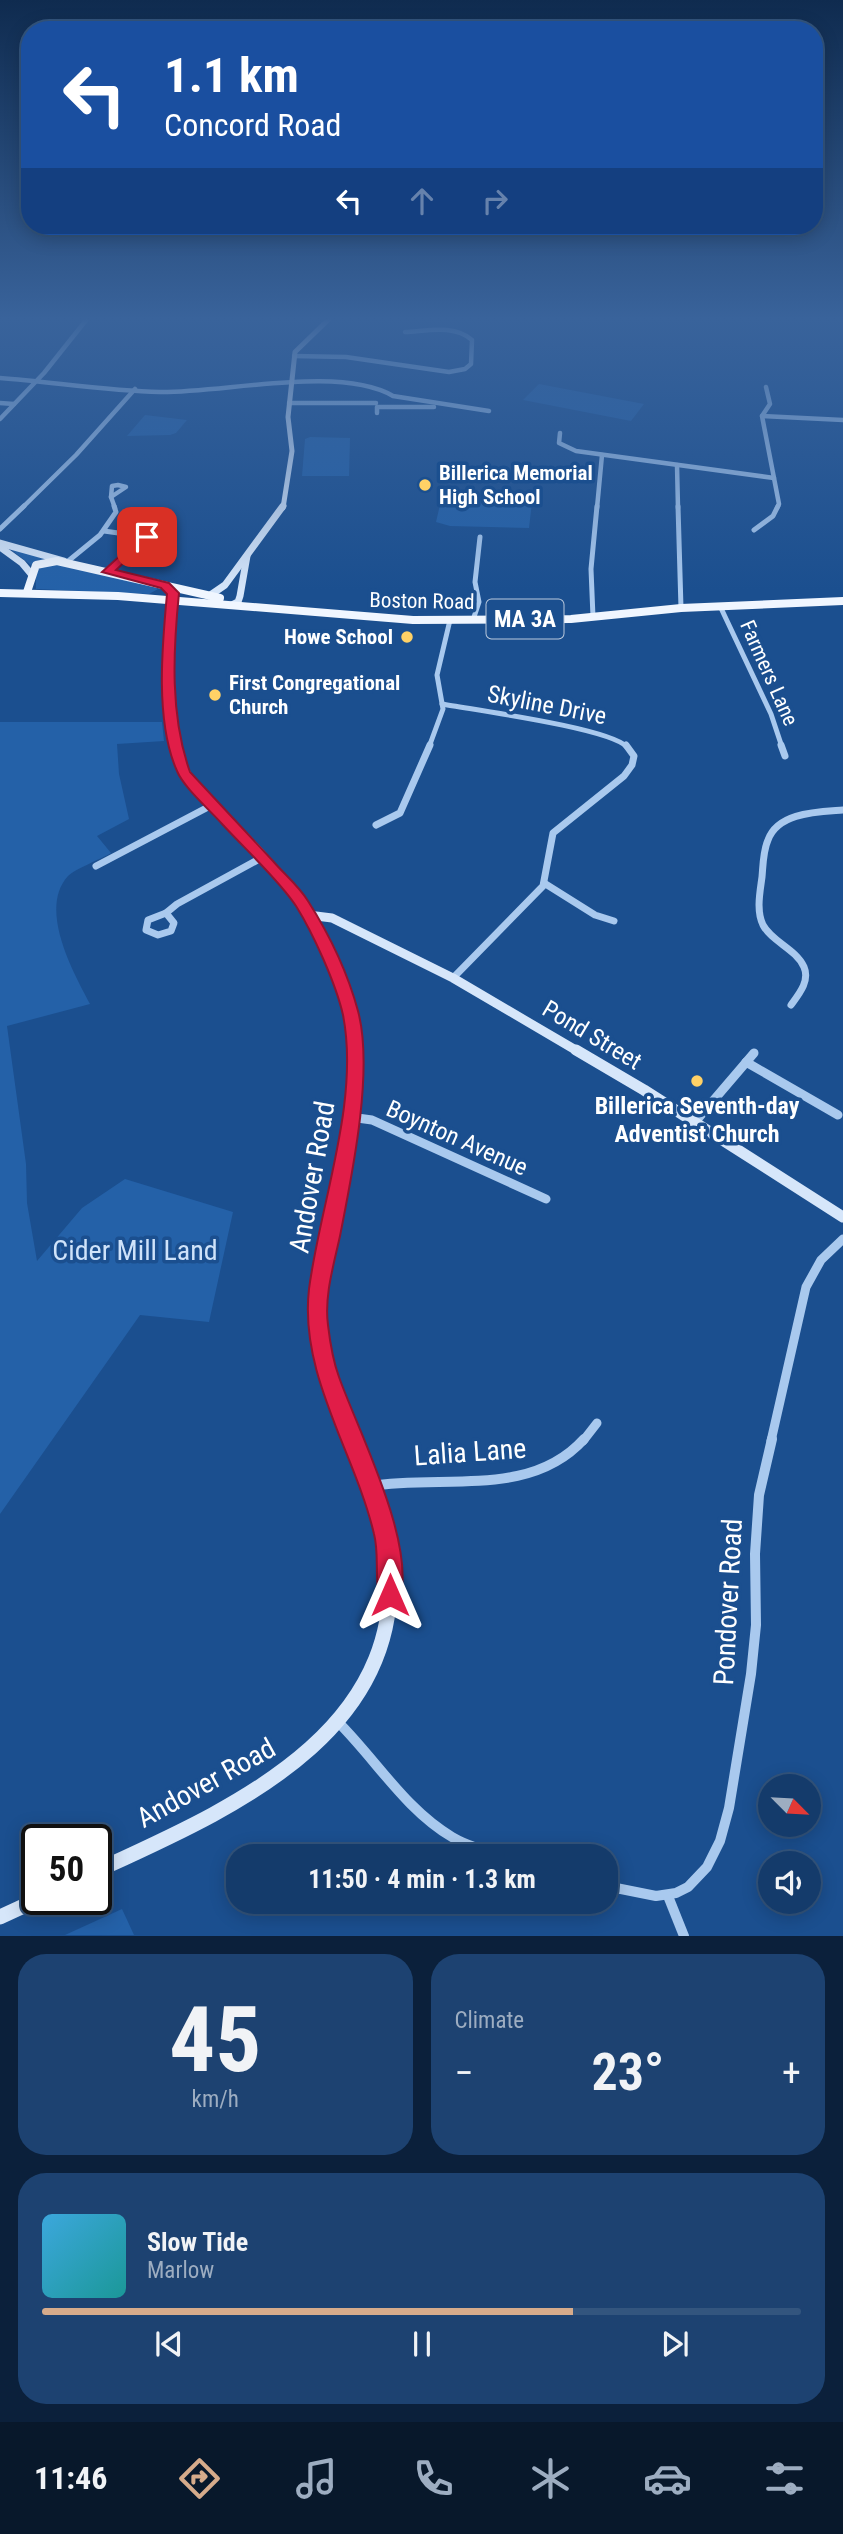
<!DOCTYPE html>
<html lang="en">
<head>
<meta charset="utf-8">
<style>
	body { margin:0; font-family:"Roboto Condensed",sans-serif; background:#1d4271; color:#f1f3f6; height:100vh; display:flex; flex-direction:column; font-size:26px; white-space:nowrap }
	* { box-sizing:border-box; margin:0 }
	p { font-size:23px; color:#9dadc1 }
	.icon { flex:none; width:38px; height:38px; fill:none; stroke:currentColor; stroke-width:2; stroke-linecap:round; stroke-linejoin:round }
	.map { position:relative; height:1936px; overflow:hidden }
	.panel { display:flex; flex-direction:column; gap:18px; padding:18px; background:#0b203b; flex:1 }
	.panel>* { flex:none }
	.hud { position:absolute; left:21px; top:21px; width:802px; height:214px; border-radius:28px; box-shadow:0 4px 18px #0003,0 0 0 2px #33557e; background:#1a4fa0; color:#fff; overflow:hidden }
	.needle { width:46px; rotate:114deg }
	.controls { position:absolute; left:758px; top:1774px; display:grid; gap:14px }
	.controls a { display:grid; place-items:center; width:63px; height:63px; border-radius:50%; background:#143b6b; box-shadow:0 4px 18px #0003,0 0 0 2px #33557e; font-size:35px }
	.speed { position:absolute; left:21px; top:1824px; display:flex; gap:14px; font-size:35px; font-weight:700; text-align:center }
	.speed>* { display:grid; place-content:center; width:91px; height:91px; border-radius:50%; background:#143b6b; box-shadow:0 4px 18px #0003,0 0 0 2px #33557e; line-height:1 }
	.speed .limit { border:4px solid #111; border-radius:10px; background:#fff; color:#111 }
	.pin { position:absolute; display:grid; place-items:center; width:60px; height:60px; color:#fff; margin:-30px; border-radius:14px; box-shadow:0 4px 10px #0006 }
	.me { position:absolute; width:77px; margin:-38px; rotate:0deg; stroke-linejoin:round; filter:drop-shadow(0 0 5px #0008) }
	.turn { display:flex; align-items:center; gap:24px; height:147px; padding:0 28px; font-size:32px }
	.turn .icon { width:91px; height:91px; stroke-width:2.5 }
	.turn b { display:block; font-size:49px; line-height:60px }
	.lanes { display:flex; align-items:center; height:66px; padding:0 28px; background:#0003; justify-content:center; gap:35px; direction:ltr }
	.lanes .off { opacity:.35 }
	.big { font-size:52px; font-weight:700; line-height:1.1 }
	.panel .card { flex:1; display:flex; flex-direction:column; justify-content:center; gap:10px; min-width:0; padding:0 24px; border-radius:28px; background:#1d4271 }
	.panel .dial { align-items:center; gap:0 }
	.dial b { font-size:91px; line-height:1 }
	.song { display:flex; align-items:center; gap:21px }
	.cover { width:84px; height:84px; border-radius:10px; background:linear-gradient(135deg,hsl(200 70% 55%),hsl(180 70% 35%)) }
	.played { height:7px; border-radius:4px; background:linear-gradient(90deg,#d6ab8b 70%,#33557e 70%) }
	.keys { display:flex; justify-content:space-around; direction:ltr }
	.heat { display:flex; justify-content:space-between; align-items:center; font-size:38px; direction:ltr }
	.panel .tiles { flex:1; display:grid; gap:18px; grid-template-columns:1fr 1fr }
	.card:last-child { grid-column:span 2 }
	.trip { position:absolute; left:226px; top:1844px; width:392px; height:70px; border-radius:28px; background:#143b6b; box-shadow:0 4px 18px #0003,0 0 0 2px #33557e; font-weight:700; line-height:70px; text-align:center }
	.menu { display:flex; height:112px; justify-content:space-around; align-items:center; background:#08182b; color:#9dadc1 }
	.menu .icon { width:49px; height:49px }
	.menu .selected { color:#d6ab8b }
	.menu b { font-size:32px; color:#f1f3f6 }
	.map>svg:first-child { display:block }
</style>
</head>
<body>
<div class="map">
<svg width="843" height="1936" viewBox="0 0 843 1936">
	<rect width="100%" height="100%" fill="#1b4f8f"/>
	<!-- green -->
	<g fill="#2461a8">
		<polygon points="539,384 644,404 631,421 523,400"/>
		<polygon points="145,415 187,420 176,433 170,435 127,436"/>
		<polygon points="310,437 350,438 349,476 302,476 305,439"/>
		<polygon points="458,495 532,502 529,528 450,526 436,522 442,496"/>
		<polygon points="9,548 154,586 158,589 149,594 36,589 36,569"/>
		<path d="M0,722H162L164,741L117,744L119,774L129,819L97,836L111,853C101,859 75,869 68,876C38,909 73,972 90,1004L7,1026L26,1164L27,1203L37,1261L82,1208L125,1179L233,1212L209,1322L140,1315L0,1514Z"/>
		<polygon points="122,1909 134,1935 65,1935"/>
	</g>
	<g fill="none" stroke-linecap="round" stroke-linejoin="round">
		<!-- street-far4 -->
		<g stroke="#a9c9ee" stroke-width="4.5">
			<path d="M294,356L346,357L449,372L465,369L471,364L472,340C454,324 427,331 405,332"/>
			<path d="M0,378C53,382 107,391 160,392C223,393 339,365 393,396L489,411"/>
			<polyline points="766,387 770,404 762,416 779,504 777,508"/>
			<polyline points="0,403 14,404"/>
			<polyline points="289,403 376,403"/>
			<polyline points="377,413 377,407 434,407"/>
			<polyline points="762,416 843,420"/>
			<polyline points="0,419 44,373 87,319"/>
			<polyline points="560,433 559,443 576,451 774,478"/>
			<polyline points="677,465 678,508"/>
			<polygon points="118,485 126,487 111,497 112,486"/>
			<polyline points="111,497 115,508"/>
			<polyline points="22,508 76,455 135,389"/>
			<polyline points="597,508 602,455"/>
		</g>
		<!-- street-far3 -->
		<g stroke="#a9c9ee" stroke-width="5">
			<polyline points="678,506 681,608"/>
			<polyline points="0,529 24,506"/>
			<polyline points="754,530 773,516 778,506"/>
			<polyline points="104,531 147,537"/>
			<polyline points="67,562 100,535 116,512 114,506"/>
			<polyline points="108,572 147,537"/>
			<polyline points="720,606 771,714 782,747"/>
			<polyline points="593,617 591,569 597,506"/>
			<polyline points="473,620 479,602 475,582 480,537"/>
			<path d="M442,704C474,710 610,728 627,747"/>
			<polyline points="429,747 443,709 437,675 450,620"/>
		</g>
		<!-- street-far2 -->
		<g stroke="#a9c9ee" stroke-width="7">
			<polyline points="781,745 785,756"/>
			<polyline points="376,825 400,813 430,745"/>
			<polyline points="96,866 212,805"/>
			<polyline points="544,883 595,915 614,921"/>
			<polygon points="166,913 174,923 171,931 158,935 146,930 148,920"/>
			<polyline points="166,913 177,904 263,857"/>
			<polyline points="453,978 543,886 553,833 624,776 632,765 634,756 626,745"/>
			<path d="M791,1005C799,994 810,981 804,967C796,949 772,942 763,925C756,911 760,892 762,877C763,866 763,851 768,840C778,812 818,812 843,810"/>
		</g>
		<!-- street-far1 -->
		<g stroke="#a9c9ee" stroke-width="9">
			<polyline points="746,1062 838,1115"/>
			<polyline points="350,1117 372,1120 546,1199"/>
			<polyline points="695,1122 754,1053"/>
			<polyline points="583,1441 597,1423"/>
			<polyline points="771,1441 806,1287 821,1260 843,1239"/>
		</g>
		<!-- street -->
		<g stroke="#a9c9ee" stroke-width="10">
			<path d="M371,1486C442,1474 530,1499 584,1439"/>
			<path d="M338,1722C377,1761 405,1809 452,1837C467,1846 487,1851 503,1857"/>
			<polyline points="606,1886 656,1896 676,1893 688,1887 707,1867 720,1841 729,1808 751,1674 756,1625 755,1554 759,1495 772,1439"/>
			<polyline points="668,1896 684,1936"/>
		</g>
		<!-- secondary-far4 -->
		<polyline stroke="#d6e6fa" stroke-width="5" points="283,508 292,451 288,417 295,352 329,319"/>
		<!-- secondary-far3 -->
		<g stroke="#d6e6fa" stroke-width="7">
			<polyline points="0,543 64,561"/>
			<polyline points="0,547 22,563 32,575"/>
			<polyline points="165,586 173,593 174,599 168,686 175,747"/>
			<polyline points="209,596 225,585 283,506"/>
			<polyline points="232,605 238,602 240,596 247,556"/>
		</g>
		<!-- secondary-far2 -->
		<g stroke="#d6e6fa" stroke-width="9">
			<path d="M175,745C184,786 217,809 245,837C302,895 351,968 354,1052"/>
			<polyline points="308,915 332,918 453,978 579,1052"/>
		</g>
		<!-- secondary-far1 -->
		<g stroke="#d6e6fa" stroke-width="11">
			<polyline points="576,1050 644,1090 843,1217"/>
			<path d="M352,1441C337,1407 322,1371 319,1334C316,1295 325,1257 333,1218C345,1163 357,1107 354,1050"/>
		</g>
		<!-- secondary -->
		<g stroke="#d6e6fa" stroke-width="15">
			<path d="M96,1871C236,1807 420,1728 386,1539C379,1504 365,1471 351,1439"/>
			<polyline points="0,1917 39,1899"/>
		</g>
		<!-- primary -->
		<g stroke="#f0f6ff" stroke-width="8">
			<polyline points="27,592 36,565 57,561 220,598"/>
			<polyline points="0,593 118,596 413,620 571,619 681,608 843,601"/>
		</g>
	</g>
	<!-- sky -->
	<linearGradient id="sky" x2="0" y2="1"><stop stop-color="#0f2b4f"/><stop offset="0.54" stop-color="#39639b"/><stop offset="1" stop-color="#39639b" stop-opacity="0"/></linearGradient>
	<rect width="843" height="590" fill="url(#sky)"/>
	<!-- route -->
	<path fill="#e11d48" stroke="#92132f" stroke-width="2" d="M143,535L152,537L116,570L169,583L179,593C173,652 170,716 190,772C218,802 245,831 273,861C284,874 299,886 308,901C329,934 348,974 358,1011C374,1070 352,1175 340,1236C334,1264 324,1296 328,1325C330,1342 333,1361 339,1377C358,1431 420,1550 398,1604L390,1607L382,1604C373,1583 380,1556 374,1534C355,1453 299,1375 309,1289C320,1204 360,1101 343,1015C336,984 313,933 296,906C279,880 244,848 223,825C210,810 184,788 177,771C155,722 162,647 167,594L161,588L102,572Z"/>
	<!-- markers -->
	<g fill="#ffd166" stroke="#1b4f8f" stroke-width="2.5">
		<circle cx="425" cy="485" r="7"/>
		<circle cx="407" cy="637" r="7"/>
		<circle cx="215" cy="695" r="7"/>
		<circle cx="697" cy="1081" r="7"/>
	</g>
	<g text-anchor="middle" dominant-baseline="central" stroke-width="7" stroke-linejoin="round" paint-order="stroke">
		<!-- far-poi labels -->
		<g font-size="21" font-weight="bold" fill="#fff" stroke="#1b4f8f" text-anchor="start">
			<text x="439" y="473">Billerica Memorial<tspan x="439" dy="24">High School</tspan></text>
			<text x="393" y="637" text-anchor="end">Howe School</text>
			<text x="229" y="683">First Congregational<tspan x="229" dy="24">Church</tspan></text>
		</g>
		<!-- far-street labels -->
		<g font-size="21" fill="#fff" stroke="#1b4f8f">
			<text transform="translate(422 601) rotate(1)">Boston Road</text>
			<text transform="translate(769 673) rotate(66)">Farmers Lane</text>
		</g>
		<!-- shield labels -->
		<rect fill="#1b4f8f" stroke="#bbcadd" stroke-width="2" x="486.5" y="599.5" width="77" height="39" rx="5"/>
		<g font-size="23" font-weight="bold" fill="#fff">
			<text x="525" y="619">MA 3A</text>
		</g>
		<!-- street labels -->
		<g font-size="24" fill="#fff" stroke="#1b4f8f">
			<text transform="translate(547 705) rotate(11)">Skyline Drive</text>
			<text transform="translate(592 1035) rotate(31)">Pond Street</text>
			<text transform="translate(457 1138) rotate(24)">Boynton Avenue</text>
		</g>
		<!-- poi labels -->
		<g font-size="24" font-weight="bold" fill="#fff" stroke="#1b4f8f">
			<text x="697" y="1106">Billerica Seventh-day<tspan x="697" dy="28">Adventist Church</tspan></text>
		</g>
		<!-- near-street labels -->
		<g font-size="28" fill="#fff" stroke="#1b4f8f">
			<text transform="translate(312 1177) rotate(-80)">Andover Road</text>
			<text transform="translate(470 1452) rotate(-4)">Lalia Lane</text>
			<text transform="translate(728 1602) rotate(-87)">Pondover Road</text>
			<text transform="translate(206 1783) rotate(-29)">Andover Road</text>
		</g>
		<!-- near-park labels -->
		<g font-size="28" fill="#cfe3fa" stroke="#1b4f8f">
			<text x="135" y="1250">Cider Mill Land</text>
		</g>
	</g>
</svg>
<div class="controls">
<a><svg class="needle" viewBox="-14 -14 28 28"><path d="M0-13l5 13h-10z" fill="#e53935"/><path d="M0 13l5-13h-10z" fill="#9dadc1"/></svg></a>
<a><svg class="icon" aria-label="sound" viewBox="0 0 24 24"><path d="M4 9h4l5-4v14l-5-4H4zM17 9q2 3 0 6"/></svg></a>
</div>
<div class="speed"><div class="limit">50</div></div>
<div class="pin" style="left:147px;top:537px;background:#d93025"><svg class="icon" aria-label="arrive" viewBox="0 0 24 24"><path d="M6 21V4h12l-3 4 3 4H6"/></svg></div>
<svg class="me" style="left:390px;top:1595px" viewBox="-20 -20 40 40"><path d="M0-17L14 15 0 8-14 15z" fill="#e11d48" stroke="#fff" stroke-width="4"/></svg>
<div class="trip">11:50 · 4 min · 1.3 km</div>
<div class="hud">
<div class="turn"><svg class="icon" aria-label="left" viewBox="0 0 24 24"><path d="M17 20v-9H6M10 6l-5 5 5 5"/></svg><div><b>1.1 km</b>Concord Road</div></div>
<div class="lanes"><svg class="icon" aria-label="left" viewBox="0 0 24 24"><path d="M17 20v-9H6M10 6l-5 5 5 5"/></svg><svg class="icon off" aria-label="ahead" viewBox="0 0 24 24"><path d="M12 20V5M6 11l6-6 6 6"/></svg><svg class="icon off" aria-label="right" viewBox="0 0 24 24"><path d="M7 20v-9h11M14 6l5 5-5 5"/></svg></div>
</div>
</div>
<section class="panel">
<div class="tiles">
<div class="card dial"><b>45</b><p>km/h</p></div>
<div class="card"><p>Climate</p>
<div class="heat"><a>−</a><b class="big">23°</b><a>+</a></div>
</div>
<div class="card">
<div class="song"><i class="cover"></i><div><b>Slow Tide</b><p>Marlow</p></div></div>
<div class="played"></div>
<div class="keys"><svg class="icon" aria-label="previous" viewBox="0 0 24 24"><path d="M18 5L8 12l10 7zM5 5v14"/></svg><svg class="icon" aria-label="pause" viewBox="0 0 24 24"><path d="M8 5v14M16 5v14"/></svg><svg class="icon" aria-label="next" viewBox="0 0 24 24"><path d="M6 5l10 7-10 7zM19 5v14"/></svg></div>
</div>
</div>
</section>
<nav class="menu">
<b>11:46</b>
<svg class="icon selected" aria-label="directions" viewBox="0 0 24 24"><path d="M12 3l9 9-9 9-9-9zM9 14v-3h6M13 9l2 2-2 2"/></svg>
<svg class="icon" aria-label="music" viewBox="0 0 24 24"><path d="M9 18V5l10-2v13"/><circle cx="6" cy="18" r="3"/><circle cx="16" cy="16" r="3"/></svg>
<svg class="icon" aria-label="phone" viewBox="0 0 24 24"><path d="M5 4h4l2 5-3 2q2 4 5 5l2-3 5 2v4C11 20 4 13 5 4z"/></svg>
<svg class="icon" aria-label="climate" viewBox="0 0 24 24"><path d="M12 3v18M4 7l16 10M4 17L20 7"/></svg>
<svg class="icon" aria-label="car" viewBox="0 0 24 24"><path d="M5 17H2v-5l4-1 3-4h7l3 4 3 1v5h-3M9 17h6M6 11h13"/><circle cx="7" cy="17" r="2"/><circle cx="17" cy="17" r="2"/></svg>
<svg class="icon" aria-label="filters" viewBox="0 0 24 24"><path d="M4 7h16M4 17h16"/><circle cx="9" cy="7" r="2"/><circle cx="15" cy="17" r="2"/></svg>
</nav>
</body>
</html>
